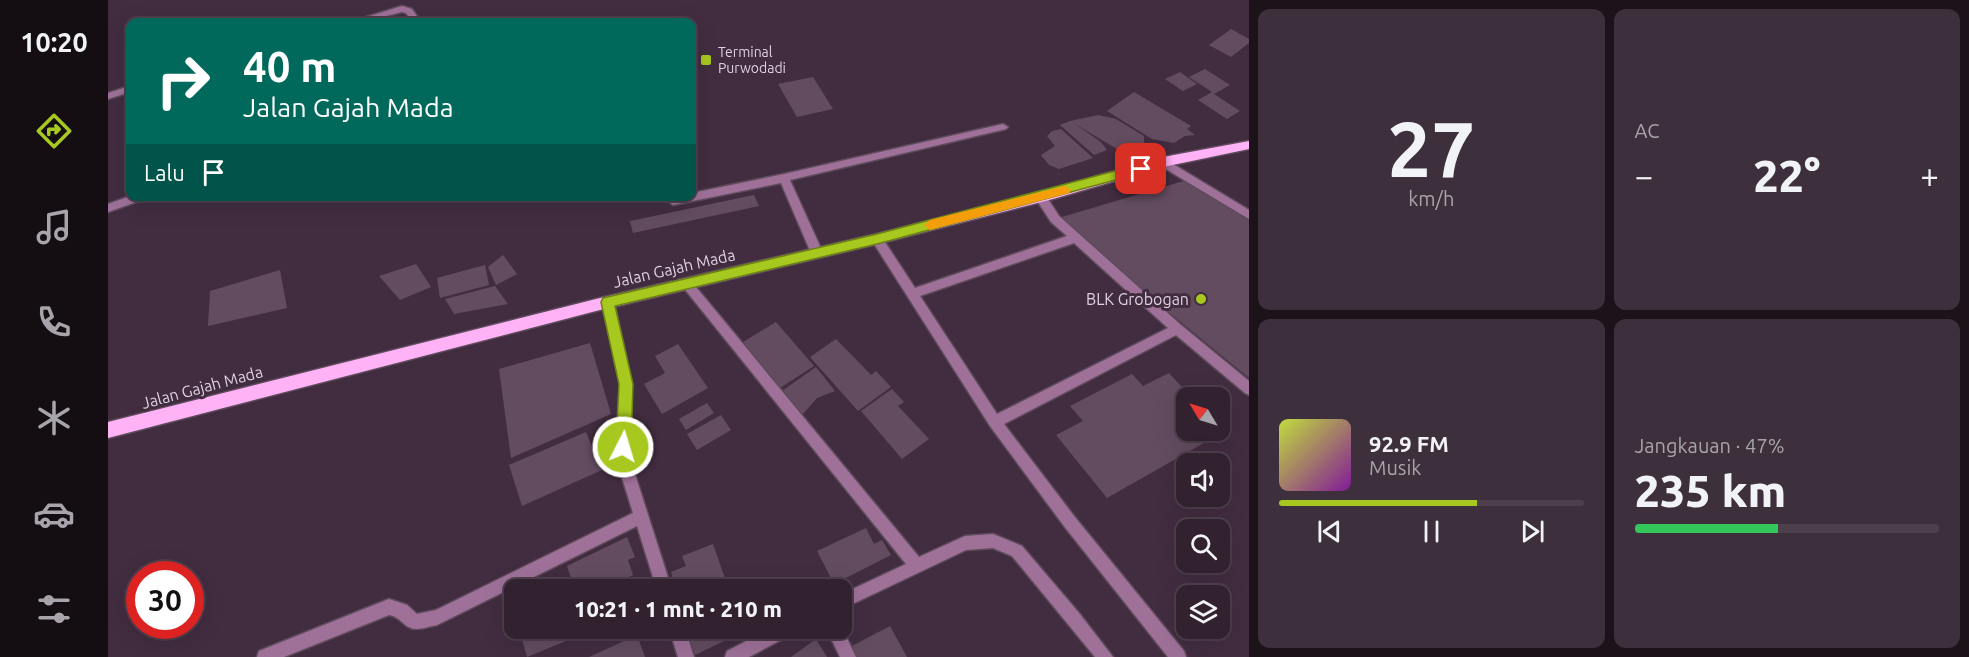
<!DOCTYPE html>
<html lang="id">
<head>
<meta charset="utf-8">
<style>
	body { margin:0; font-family:Ubuntu,sans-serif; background:#3d2f3c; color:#f1f3f6; height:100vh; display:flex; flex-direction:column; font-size:22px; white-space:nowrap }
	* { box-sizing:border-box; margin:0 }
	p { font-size:20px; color:#a8a4ab }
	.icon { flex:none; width:33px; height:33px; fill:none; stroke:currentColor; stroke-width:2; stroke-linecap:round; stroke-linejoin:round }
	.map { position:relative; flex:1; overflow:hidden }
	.drawer { display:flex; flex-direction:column; gap:9px; padding:9px; background:#1c131a; width:720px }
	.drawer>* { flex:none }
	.hud { position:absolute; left:18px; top:18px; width:570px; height:183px; border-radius:12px; box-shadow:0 6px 24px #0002,0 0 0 2px #4d3f4c; background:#00695c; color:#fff; overflow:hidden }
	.needle { width:39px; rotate:308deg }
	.buttons { position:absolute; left:1068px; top:387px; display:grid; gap:12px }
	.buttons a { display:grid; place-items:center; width:54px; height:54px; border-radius:12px; background:#322230; box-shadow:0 6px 24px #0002,0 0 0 2px #4d3f4c; font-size:30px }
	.speed { position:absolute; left:18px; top:561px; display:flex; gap:12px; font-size:30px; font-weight:700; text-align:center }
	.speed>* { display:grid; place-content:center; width:78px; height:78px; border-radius:50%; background:#322230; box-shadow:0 6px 24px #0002,0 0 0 2px #4d3f4c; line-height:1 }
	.speed .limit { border:9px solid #d22; background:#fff; color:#111 }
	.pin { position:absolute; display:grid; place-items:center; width:51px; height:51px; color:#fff; margin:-26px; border-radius:12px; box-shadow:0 3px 9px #0006 }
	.me { position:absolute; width:66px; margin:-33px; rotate:5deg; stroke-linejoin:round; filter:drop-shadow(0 0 4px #0008) }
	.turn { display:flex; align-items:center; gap:21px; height:126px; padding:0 18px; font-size:27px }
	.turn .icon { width:78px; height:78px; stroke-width:2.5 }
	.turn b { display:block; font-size:42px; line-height:51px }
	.then { display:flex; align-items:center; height:57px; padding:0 18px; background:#0003; gap:12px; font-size:22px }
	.big { font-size:45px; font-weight:800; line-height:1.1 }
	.drawer .tile { flex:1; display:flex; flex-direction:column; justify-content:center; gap:9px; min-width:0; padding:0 21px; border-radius:12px; background:#3d2f3c }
	.drawer .dial { align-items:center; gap:0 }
	.dial b { font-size:78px; line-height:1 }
	.song { display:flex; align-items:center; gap:18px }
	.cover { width:72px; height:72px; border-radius:9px; background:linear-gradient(135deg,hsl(70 70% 55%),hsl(290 70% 35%)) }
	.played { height:6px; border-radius:3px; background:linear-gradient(90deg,#a7c81f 65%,#4d3f4c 65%) }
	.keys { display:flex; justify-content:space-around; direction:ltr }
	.heat { display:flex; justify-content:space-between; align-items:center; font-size:33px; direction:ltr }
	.charge { height:9px; border-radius:4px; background:linear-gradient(90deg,#34c759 47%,#4d3f4c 0) }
	.drawer .tiles { flex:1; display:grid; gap:9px; grid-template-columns:repeat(2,1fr) }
	.trip { position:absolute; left:396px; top:579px; width:348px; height:60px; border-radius:12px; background:#322230; box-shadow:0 6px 24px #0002,0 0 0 2px #4d3f4c; font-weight:800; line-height:60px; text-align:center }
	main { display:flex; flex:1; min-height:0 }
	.menu { display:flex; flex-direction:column; width:108px; justify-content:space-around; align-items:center; background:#140e13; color:#a8a4ab }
	.menu .icon { width:42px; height:42px }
	.menu .active { color:#a7c81f }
	.menu b { font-size:27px; color:#f1f3f6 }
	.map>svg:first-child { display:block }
</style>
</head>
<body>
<main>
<nav class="menu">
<b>10:20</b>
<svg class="icon active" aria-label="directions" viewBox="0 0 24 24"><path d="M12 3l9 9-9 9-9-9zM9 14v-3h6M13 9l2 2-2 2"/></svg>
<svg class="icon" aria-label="music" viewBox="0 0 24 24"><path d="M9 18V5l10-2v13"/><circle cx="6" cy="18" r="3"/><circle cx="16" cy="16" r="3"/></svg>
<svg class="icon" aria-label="phone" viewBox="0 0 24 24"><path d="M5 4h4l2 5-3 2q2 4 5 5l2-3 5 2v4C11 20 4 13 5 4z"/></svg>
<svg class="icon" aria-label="climate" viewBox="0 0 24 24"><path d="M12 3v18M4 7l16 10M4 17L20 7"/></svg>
<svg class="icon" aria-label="car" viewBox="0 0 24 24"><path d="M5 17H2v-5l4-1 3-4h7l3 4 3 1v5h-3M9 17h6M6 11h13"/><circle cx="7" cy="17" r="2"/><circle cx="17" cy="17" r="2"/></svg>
<svg class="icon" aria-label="filters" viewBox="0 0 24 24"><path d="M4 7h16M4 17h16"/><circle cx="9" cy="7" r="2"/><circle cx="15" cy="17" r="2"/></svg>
</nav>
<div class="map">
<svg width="1141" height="657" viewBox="0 0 1141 657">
	<rect width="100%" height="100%" fill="#422d40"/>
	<!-- building -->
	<g fill="#634c60">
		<polygon points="1123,29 1141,39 1141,43 1123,57 1101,45"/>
		<polygon points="1097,69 1122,85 1106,94 1132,111 1119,119 1090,100 1104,92 1081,77"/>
		<polygon points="1072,72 1089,84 1075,91 1057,79"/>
		<polygon points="705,77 725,109 689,117 670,84"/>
		<polygon points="1026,92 1083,126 1079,129 1087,135 1077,136 1066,143 1044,139 999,111"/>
		<polygon points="990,115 1008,119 1036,136 1036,147 1009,149 967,124 993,142 999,150 986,155 952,125 962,121"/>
		<polygon points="953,129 985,158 951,169 941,165 933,155 947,146 939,136 944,131"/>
		<polygon points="1079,180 1141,220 1141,378 947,219"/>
		<polygon points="646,195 651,206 525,233 522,221"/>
		<polygon points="395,255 409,274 388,285 380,267"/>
		<polygon points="308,264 323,287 292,300 271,276"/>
		<polygon points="377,265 381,285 332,298 329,278"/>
		<polygon points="172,270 179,308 100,326 102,291"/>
		<polygon points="387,286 400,304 346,314 337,299"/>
		<polygon points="668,322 706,366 672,388 635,342"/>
		<polygon points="728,339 763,375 768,371 783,387 750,411 702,357"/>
		<polygon points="482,343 503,414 403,458 391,369"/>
		<polygon points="570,344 600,388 554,414 536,384 557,373 547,356"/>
		<polygon points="708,367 727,391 709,398 694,415 674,391"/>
		<polygon points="1061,373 1084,398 1078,398 1078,430 1112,430 1112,426 1117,431 999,498 948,435 975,421 962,406 1024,374 1035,386"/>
		<polygon points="784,389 796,402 790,406 821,439 794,459 753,411"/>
		<polygon points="599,403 606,413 578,430 571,419"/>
		<polygon points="613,415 623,430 589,450 579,434"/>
		<polygon points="478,432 494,470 414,506 401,465"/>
		<polygon points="758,528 766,544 774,540 783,555 726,584 709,551"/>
		<polygon points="519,537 527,557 520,560 525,575 496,590 467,590 459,566"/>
		<polygon points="605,544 620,587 612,590 568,590 563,572 578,566 574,556"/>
		<polygon points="782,626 799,657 747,657 742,647"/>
		<polygon points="420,628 462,628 465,638 419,657 412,632"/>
		<polygon points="577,628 643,628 587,655"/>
		<polygon points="529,635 537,657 481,657"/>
		<polygon points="708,639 719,657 683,657"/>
	</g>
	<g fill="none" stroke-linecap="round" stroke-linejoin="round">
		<!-- service casing -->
		<g stroke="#5e4b5c" stroke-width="3">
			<g id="service">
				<polygon points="895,124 900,127 898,129 682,180 715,253 709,257 703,253 673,183 565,205 560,201 561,198 567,196 584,196 584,193 676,174"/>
				<path d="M932,192L936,193L951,216L1073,325L1141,381V395L1137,393L1068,335L896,424L966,516L1076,651L1078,657H1060L956,526L882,426L763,239L769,235L773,236L807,288L959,236L943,222L928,199L927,196ZM966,243L1060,328L889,414L812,296Z"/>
			</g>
		</g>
		<!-- minor casing -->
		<g stroke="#5e4b5c" stroke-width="3">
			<g id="minor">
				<polygon points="294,6 304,9 313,22 305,22 298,13 294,12 254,22 242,22"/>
				<polygon points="22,86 22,92 0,99 0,93"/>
				<polygon points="1055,158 1141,210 1141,219 1051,165 1050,162"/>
				<polygon points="22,196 38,196 37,199 0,212 0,204"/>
				<polygon points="579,279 583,281 811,557 857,536 885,534 914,546 971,613 1005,657 987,657 904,556 885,548 858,550 734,609 734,594 798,564 575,287 573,284 575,281"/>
				<path d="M500,297L504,299L506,302L524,384L522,447L525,468L564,590H549L529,526L329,625C322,626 310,631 303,628C294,625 293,617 281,615L176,657H149L151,651L281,599L299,605L309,614L328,610L525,513L511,468L508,447L512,384L494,302L496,299Z"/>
				<polygon points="561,628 577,628 586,657 570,657"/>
				<polygon points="664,628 688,628 686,633 641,657 617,657 619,651"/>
				<polygon points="718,628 734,628 748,657 732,657"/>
			</g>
		</g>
		<!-- primary casing -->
		<g stroke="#5e4b5c" stroke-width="3">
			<polygon id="primary" points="1141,141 1141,149 1055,167 945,199 769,244 488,311 0,438 0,422 488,299 769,234 945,189 1055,157"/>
		</g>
		<!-- service -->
		<use href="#service" fill="#9f7199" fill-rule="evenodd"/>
		<!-- minor -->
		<use href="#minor" fill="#9f7199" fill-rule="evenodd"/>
		<!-- primary -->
		<use href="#primary" fill="#ffb2f5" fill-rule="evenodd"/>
	</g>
	<!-- route -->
	<polygon fill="#a7c81f" stroke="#6d8214" stroke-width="1.5" points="1033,164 1039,169 1037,172 769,244 507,306 525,384 523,447 520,452 515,454 510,452 508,447 511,384 493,302 495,298 769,234"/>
	<!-- slow -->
	<polygon fill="#f59e0b" points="957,186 963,190 961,193 822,230 816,225 822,220"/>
	<!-- markers -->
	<g fill="#a7c81f" stroke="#422d40" stroke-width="2">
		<rect x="592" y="54" width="12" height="12" rx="3"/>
		<circle cx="1093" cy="299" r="6"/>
	</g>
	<g text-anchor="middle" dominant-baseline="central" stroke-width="6" stroke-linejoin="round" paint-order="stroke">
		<!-- far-poi labels -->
		<g font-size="14" fill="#dfd1dd" stroke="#422d40" text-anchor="start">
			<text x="610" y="52">Terminal<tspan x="610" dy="16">Purwodadi</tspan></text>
		</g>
		<!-- street labels -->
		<g font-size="16" fill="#dfd1dd" stroke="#422d40">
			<text transform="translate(566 268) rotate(-13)">Jalan Gajah Mada</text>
			<text transform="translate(94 387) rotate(-15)">Jalan Gajah Mada</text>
		</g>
		<!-- poi labels -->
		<g font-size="16" fill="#dfd1dd" stroke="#422d40" text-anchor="end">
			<text x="1081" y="299">BLK Grobogan</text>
		</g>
	</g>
</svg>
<div class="buttons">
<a><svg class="needle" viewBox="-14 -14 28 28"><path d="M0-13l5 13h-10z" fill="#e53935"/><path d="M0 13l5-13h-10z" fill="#a8a4ab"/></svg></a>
<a><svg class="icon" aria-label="sound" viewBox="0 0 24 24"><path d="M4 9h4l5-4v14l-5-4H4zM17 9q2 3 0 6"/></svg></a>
<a><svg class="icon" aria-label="search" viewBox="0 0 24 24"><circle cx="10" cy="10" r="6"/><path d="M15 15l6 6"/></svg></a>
<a><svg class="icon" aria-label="layers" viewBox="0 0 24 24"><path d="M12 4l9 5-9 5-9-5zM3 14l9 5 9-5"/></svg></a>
</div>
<div class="speed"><div class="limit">30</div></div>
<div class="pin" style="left:1033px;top:169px;background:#d93025"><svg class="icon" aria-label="arrive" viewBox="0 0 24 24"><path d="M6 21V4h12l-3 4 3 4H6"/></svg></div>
<svg class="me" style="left:515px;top:447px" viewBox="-20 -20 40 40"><circle r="17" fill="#a7c81f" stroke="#fff" stroke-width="3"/><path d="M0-11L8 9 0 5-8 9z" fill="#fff"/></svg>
<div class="trip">10:21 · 1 mnt · 210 m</div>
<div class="hud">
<div class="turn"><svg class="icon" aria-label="right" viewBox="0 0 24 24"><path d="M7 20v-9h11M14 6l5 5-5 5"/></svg><div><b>40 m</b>Jalan Gajah Mada</div></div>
<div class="then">Lalu<svg class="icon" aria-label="arrive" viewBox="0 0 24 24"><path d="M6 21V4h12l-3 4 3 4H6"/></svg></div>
</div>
</div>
<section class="drawer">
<div class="tiles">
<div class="tile dial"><b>27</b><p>km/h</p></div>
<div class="tile"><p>AC</p>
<div class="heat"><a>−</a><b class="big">22°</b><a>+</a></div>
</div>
<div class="tile">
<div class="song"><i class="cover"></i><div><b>92.9 FM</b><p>Musik</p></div></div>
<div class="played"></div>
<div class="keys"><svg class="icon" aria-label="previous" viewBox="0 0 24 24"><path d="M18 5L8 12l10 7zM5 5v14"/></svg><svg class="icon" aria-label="pause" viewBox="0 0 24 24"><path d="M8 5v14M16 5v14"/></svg><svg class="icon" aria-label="next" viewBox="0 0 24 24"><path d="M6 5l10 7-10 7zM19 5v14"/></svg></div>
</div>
<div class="tile"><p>Jangkauan · 47%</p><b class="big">235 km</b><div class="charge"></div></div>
</div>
</section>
</main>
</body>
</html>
